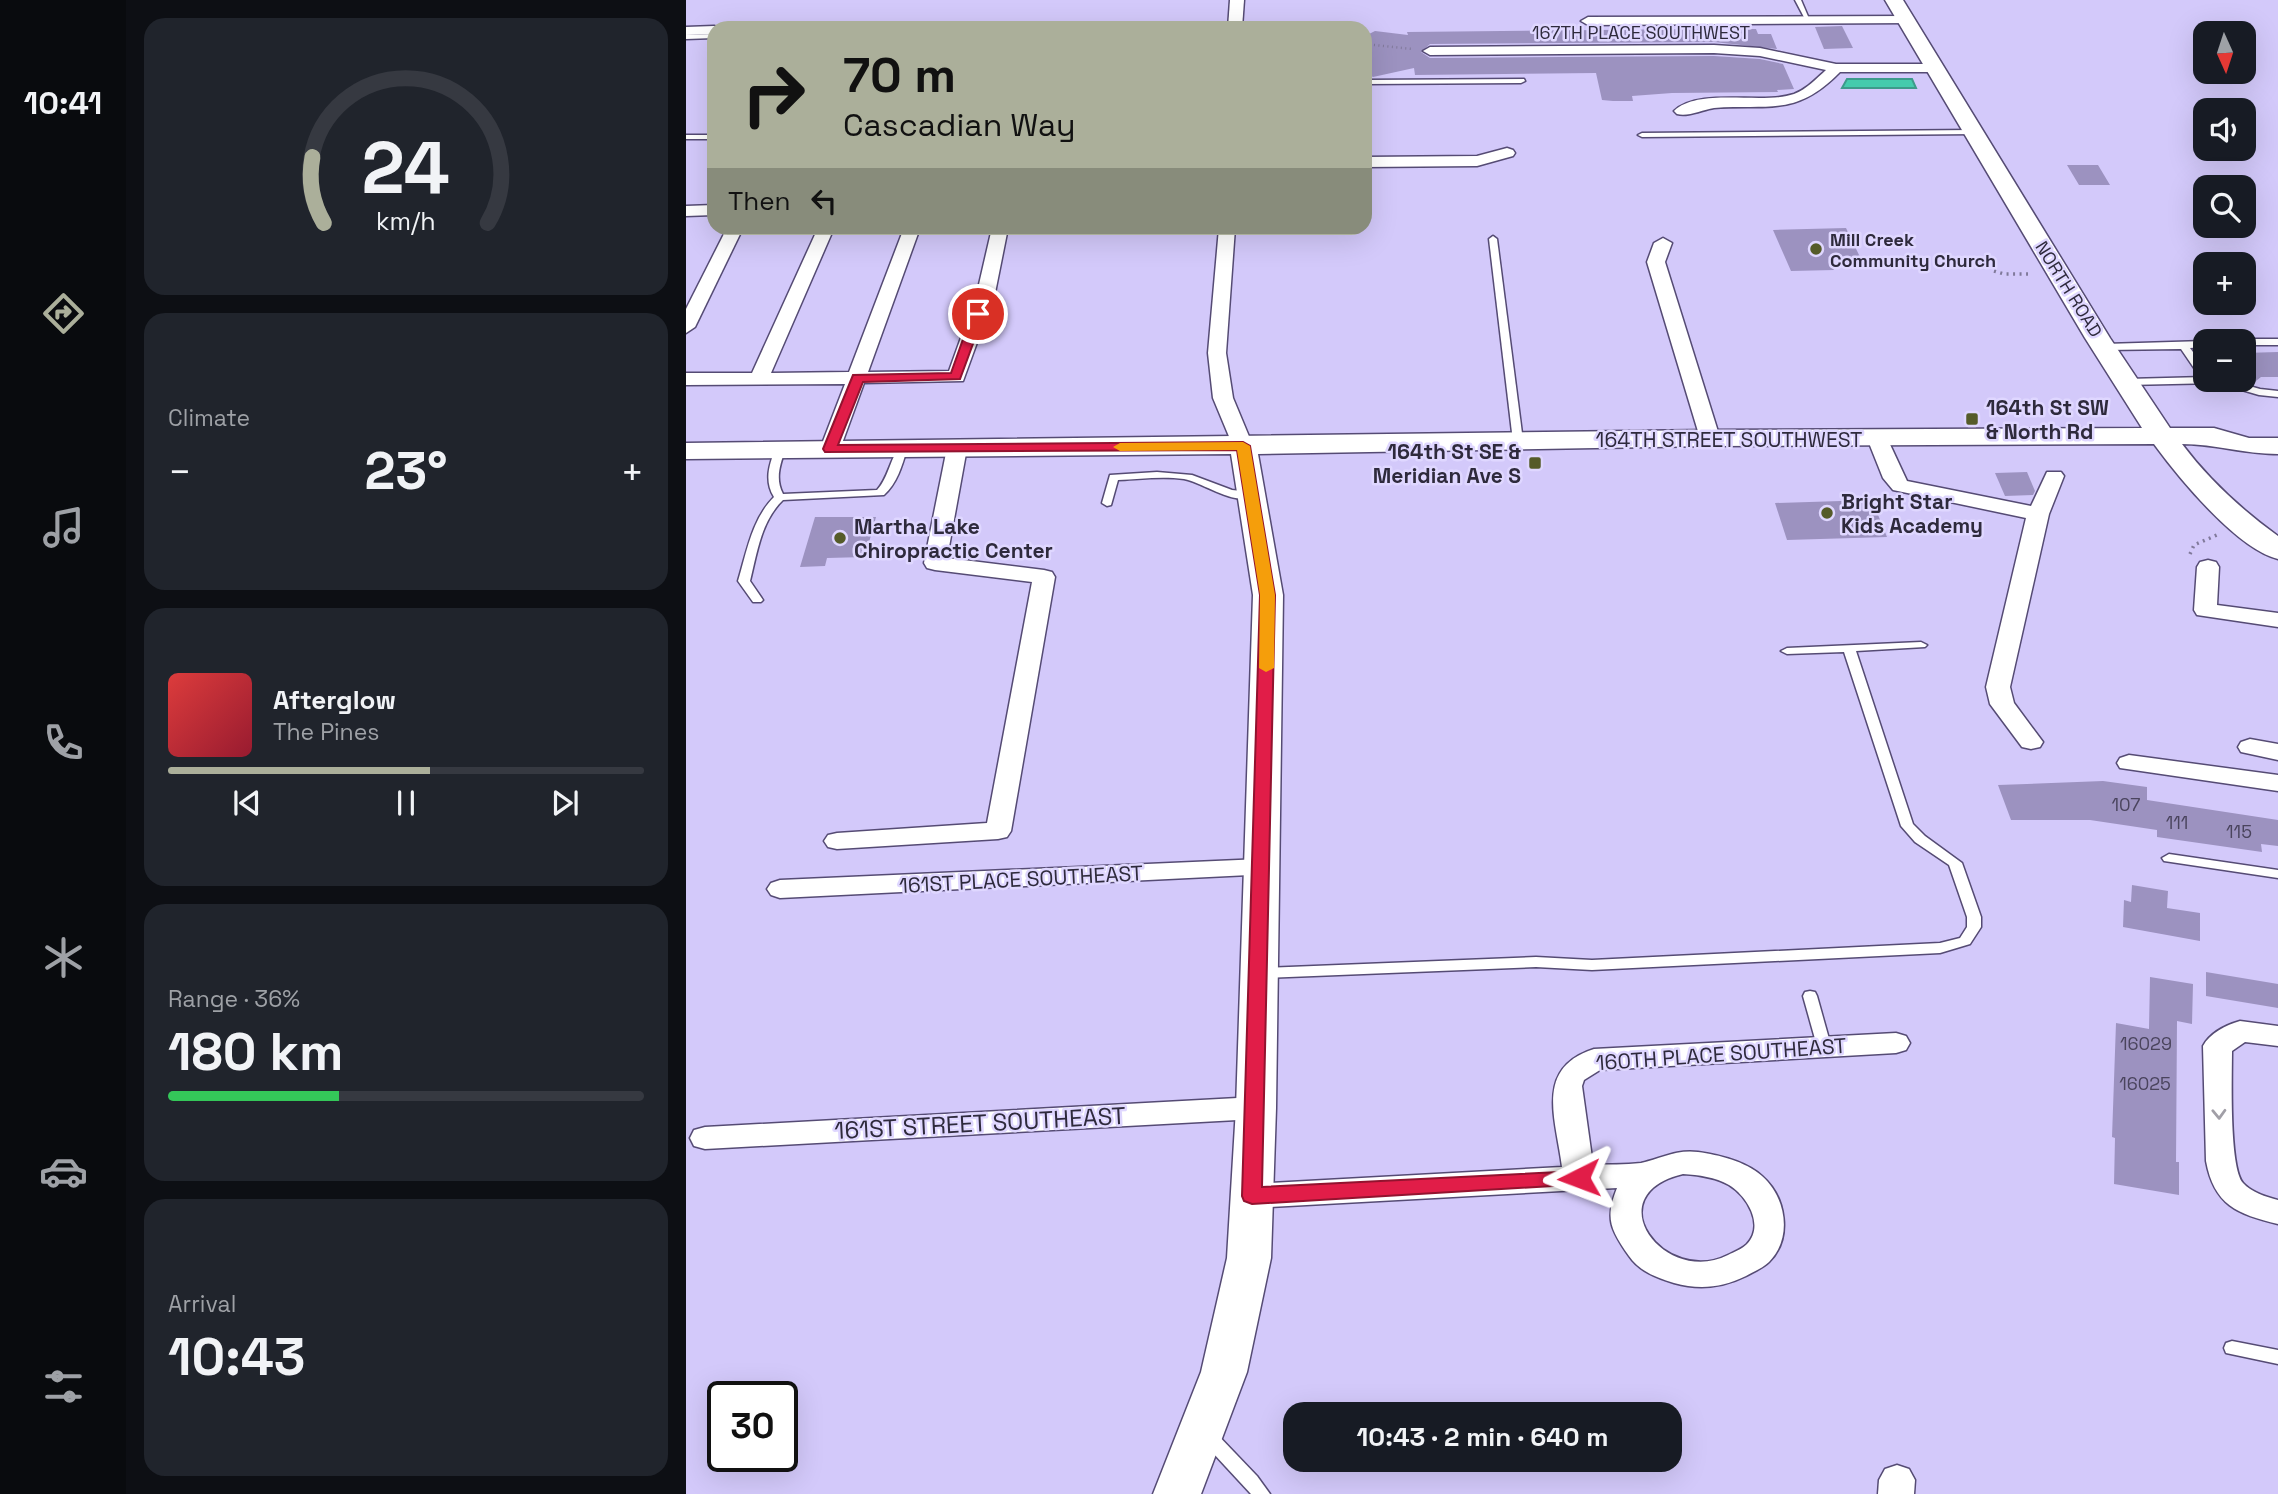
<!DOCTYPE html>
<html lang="en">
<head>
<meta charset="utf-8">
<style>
	body { margin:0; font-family:"Space Grotesk",sans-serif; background:#20242c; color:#f1f3f6; height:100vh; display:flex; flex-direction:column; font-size:26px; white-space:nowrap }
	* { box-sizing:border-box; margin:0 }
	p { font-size:23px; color:#9ea1a6 }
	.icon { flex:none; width:38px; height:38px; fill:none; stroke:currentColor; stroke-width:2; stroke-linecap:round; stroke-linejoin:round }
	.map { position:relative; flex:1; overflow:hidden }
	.side { display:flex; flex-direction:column; gap:18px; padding:18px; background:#0d0f14; width:560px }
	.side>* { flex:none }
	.top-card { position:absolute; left:21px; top:21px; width:665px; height:214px; border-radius:21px; box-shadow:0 7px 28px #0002; background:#abaf9a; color:#111; overflow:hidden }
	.needle { width:46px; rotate:177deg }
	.fabs { position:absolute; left:1507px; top:21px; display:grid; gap:14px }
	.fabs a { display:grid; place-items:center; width:63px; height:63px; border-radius:14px; background:#171b24; box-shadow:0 7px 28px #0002; font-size:35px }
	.speed { position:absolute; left:21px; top:1381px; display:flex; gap:14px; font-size:35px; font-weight:700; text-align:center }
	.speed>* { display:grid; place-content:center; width:91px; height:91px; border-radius:50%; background:#171b24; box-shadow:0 7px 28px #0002; line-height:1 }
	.speed .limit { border:4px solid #111; border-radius:10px; background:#fff; color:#111 }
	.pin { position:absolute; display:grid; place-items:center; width:60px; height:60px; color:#fff; margin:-30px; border:4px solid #fff; border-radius:50%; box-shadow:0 2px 7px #0007 }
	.me { position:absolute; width:77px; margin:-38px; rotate:267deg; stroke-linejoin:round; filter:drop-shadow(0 0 5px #0008) }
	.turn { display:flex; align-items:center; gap:24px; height:147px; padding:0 21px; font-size:32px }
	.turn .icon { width:91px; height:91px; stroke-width:2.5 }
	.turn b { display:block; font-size:49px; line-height:60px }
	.then { display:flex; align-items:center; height:66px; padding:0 21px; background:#0003; gap:14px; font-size:26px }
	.big { font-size:52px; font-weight:800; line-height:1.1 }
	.side .card { flex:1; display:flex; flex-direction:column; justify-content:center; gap:10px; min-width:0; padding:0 24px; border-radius:21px; background:#20242c }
	.side .dial { align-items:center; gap:0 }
	.dial svg { height:182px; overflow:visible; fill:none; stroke:#363941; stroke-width:7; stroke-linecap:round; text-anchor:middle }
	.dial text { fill:#f1f3f6; stroke:none }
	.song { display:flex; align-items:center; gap:21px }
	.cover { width:84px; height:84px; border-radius:10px; background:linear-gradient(135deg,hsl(0 70% 55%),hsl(350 70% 35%)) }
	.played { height:7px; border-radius:4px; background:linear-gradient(90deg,#abaf9a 55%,#363941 55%) }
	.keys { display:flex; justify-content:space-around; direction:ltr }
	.heat { display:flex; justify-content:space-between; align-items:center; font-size:38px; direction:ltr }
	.charge { height:10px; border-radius:5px; background:linear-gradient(90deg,#34c759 36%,#363941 0) }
	.trip { position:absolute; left:597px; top:1402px; width:399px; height:70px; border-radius:21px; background:#171b24; box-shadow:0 7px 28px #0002; font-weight:800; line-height:70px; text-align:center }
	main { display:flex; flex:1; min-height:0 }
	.tabs { display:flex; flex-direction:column; width:126px; justify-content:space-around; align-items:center; background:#090b0e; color:#9ea1a6 }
	.tabs .icon { width:49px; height:49px }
	.tabs .selected { color:#abaf9a }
	.tabs b { font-size:32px; color:#f1f3f6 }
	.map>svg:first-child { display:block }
</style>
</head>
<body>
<main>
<nav class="tabs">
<b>10:41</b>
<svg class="icon selected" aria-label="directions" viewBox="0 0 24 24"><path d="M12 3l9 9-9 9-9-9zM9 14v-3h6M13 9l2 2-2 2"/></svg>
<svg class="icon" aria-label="music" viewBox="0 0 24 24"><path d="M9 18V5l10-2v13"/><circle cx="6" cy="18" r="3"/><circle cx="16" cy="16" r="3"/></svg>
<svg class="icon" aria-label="phone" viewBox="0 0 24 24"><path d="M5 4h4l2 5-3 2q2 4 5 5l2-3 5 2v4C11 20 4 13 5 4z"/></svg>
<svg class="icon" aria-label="climate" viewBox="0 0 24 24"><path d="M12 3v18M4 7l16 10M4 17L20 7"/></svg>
<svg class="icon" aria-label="car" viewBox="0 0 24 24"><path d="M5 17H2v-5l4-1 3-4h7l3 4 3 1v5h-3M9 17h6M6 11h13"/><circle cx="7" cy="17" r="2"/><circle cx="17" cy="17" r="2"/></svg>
<svg class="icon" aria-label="filters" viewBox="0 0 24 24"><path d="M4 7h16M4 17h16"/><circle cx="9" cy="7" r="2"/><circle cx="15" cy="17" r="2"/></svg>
</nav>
<section class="side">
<div class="card dial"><svg viewBox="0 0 100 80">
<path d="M14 69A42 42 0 1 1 86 69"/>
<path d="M14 69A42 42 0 0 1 9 40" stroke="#abaf9a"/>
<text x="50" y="56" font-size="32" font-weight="700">24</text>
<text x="50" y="72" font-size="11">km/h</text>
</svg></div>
<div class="card"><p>Climate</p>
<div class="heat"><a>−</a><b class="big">23°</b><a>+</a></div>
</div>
<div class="card">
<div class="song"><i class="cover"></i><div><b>Afterglow</b><p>The Pines</p></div></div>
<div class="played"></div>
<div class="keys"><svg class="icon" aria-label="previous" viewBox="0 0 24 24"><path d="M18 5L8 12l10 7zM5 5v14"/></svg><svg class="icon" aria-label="pause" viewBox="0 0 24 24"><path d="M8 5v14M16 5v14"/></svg><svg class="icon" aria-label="next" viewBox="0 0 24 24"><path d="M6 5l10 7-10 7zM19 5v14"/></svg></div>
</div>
<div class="card"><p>Range · 36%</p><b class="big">180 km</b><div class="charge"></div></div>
<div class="card"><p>Arrival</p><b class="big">10:43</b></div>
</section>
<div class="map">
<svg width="1592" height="1494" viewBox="0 0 1592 1494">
	<rect width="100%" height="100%" fill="#d3c9fa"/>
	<!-- water -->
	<polygon fill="#44cbad" stroke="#3d9b8b" stroke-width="2" points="1161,79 1226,79 1230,88 1156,88"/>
	<!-- building -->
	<g fill="#9c92c0">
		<polygon points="1156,26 1167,48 1138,49 1129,27"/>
		<polygon points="1012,29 1070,29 1072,34 1085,34 1091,49 1028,42 744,44 735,52 744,58 1028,56 1074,59 1097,64 1108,89 1091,90 1092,92 986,93 946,96 947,101 927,101 916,100 910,73 729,75 728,68 687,77 679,72 679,36 689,31 722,35 721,32"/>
		<polygon points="1381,165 1412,165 1424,185 1393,185"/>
		<polygon points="1160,228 1174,257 1147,259 1148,263 1144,263 1148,270 1105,271 1087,230"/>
		<polygon points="1592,352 1592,377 1575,377 1566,384 1558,382 1558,353"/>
		<polygon points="1341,472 1349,491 1347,495 1319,496 1309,473"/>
		<polygon points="1186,500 1201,537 1101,540 1089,503"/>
		<polygon points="129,517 190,517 179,557 141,558 139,566 114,567"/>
		<polygon points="1417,781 1461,787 1461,800 1592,820 1592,846 1575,844 1576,852 1471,837 1471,830 1404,820 1325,820 1312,785"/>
		<polygon points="1446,885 1482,891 1481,908 1514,913 1514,941 1437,927 1438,900 1445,902"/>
		<polygon points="1520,972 1592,984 1592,1008 1520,996"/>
		<polygon points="1464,977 1507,984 1506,1024 1491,1021 1490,1162 1493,1162 1493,1195 1428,1184 1429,1138 1426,1137 1430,1023 1463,1029"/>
	</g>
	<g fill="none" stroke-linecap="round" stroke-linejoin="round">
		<!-- lane casing -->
		<g stroke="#554b74" stroke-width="3">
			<g id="lane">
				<polygon points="1109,0 1115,0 1124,21 1120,21"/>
				<polygon points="28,34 28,38 0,39 0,35"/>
				<polygon points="838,79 839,81 835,83 679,84 679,80"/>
				<polygon points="1287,130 1291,132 1290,134 956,137 952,135 956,133"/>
				<rect x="0" y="135" width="28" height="4"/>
				<polygon points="807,236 811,239 837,441 832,444 827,441 803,239"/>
				<polygon points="1558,339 1592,339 1592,345 1558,345 1558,341 1554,341"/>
				<polygon points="1519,341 1519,347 1504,348 1519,368 1519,376 1508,368 1495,349 1419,350 1414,347 1419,344"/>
				<polygon points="1519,377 1519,380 1542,380 1574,389 1592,391 1592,397 1573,395 1532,383 1441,385 1436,382 1441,379"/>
				<path d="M216,446L221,449C216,466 211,483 198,495L97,500C75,521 71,553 64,581L77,600L75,602H67L52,581C61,551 66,519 88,497C78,481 83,464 90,448H98L99,450C94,465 89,479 97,494L191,490C203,478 205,453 216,446Z"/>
				<path d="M471,472L506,475L546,490L565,492L570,495C550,508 519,483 498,479C476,476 454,479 432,480L425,505L421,506L416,503L424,475Z"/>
				<polygon points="1235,642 1241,645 1239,647 1170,651 1227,824 1239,836 1276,863 1295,917 1295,927 1284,944 1254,953 906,970 850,967 577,978 572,976 570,973 572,970 577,968 850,957 906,960 1254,943 1274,938 1281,927 1281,917 1263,865 1229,842 1215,826 1158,652 1101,654 1095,651 1101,648"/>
				<polygon points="1483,854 1592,870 1592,878 1478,861 1476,858"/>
				<polygon points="1124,991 1129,992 1131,996 1145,1046 1143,1050 1133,1050 1131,1046 1117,996 1119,992"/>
				<polygon points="1546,1341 1592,1350 1592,1364 1540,1353 1538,1348 1540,1343"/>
				<polygon points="521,1428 527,1430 571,1476 584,1494 565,1494 515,1440 512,1435 515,1430"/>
			</g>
		</g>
		<!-- street casing -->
		<g stroke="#554b74" stroke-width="3">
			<g id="street">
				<polygon points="544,0 558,0 556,28 542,28"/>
				<polygon points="1220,16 1225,17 1225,23 902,25 895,21 902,17"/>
				<polygon points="28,26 34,28 28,28 28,34 0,35 0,27"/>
				<path d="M1028,45L1074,48L1150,64H1248L1255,68L1248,72H1154C1110,117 1084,104 1028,108C1016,110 1002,117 991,114L988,111C1013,87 1076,105 1108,94C1121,89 1130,79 1140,70L1074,56L1028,53L744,55L737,51L744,47Z"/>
				<polygon points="821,148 827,150 829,153 827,156 791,166 679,167 679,157 791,156"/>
				<polygon points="28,205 28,215 0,216 0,206"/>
				<polygon points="41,228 57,228 9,327 0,333 0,309"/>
				<polygon points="132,228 148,228 85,373 163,372 218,228 234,228 182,372 263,371 291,293 306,228 322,228 309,293 277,381 178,383 154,449 151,453 137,453 134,449 159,384 0,385 0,373 66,373"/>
				<polygon points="533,228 549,228 540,353 547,398 567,446 564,450 550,450 547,446 527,398 522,353"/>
				<polygon points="977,238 986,243 979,262 1034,438 1031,442 1017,442 1014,438 961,262 968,243"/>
				<polygon points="1191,432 1198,434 1201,438 1221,481 1345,506 1361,472 1375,472 1378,476 1363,514 1324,687 1328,703 1357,742 1354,747 1345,749 1336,747 1304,704 1300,687 1340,518 1207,490 1197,478 1181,438 1184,434"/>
				<polygon points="271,442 278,444 281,448 261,558 358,570 366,572 369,577 325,831 321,837 312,839 151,849 142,847 138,841 142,835 151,833 301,823 346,582 249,570 241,568 238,563 261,448 264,444"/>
				<polygon points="1522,560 1530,562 1533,567 1531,605 1592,613 1592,627 1511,615 1508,610 1511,567 1514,562"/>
				<polygon points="1564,739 1592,744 1592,760 1555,752 1552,747 1555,742"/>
				<polygon points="1443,755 1592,775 1592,791 1434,768 1431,763 1434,758"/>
				<polygon points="575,859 584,862 588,868 584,874 94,898 85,895 81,889 85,883 94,880"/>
				<path d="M1554,1021L1592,1026V1046L1559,1042L1546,1051C1546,1075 1543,1167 1557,1183C1565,1192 1580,1197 1592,1200V1224C1551,1214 1528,1205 1520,1161L1517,1046C1524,1033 1540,1025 1554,1021Z"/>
				<path d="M1210,1033L1220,1036L1224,1043L1220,1050L1210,1053L914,1070L898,1080L896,1086L907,1165C922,1164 939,1165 955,1163C974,1159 990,1149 1012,1152C1033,1155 1059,1161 1076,1176C1100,1197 1107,1238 1083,1262C1077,1268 1067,1272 1060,1276C1036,1288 1013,1290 988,1283C971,1278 953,1271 943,1256C924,1229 919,1218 931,1188L566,1208L555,1205L551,1196L555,1187L566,1184L876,1167C870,1119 848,1068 908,1049ZM997,1174C1013,1175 1029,1177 1043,1185C1061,1196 1079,1225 1061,1244C1056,1249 1048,1252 1042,1255C979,1287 909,1195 997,1174Z"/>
				<polygon points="570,1097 581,1100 585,1108 581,1116 570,1119 19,1149 8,1146 4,1138 8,1130 19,1127"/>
				<polygon points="1211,1465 1223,1469 1229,1480 1228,1494 1192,1494 1193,1480 1199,1469"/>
			</g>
		</g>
		<!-- secondary casing -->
		<g stroke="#554b74" stroke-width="3">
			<path id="secondary" d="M1199,0H1217L1424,338L1484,428H1528L1563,438H1592V454C1557,454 1530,444 1496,444C1523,480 1556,510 1592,536V559C1551,549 1493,478 1468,444L1024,446L572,454L597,595L590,1108L585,1258L561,1372L515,1494H467L515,1372L541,1258L550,1108L567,595L545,454L0,459V443L1024,430L1456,428L1399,338Z"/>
		</g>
		<!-- path-far1 -->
		<polyline stroke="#80799a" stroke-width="2.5" stroke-dasharray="1 3.5" stroke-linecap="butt" points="679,44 726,49"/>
		<!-- path -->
		<g stroke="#80799a" stroke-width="3.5" stroke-dasharray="2 4.5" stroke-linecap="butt">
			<polyline points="1308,271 1318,274 1342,274"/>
			<polyline points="1504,554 1508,545 1531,535"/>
		</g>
		<!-- lane -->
		<use href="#lane" fill="#fff" fill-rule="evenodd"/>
		<!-- street -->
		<use href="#street" fill="#fff" fill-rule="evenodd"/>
		<!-- secondary -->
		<use href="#secondary" fill="#fff" fill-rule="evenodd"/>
	</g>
	<!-- one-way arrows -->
	<defs><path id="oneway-chevron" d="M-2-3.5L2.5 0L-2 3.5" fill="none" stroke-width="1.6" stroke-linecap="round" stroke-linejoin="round" transform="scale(1.75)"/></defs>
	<use stroke="#a19fa7" href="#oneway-chevron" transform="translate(1533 1114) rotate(88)"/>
	<!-- route -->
	<polygon fill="#e11d48" stroke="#92132f" stroke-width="2" points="292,310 298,314 274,379 177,382 152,445 557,442 564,446 589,595 576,1187 893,1171 900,1173 903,1178 900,1184 566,1204 558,1201 556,1196 574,595 551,450 139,452 137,449 167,375 265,373 286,314"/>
	<!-- slow -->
	<polygon fill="#f59e0b" points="557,442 564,446 589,595 588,668 580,672 573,668 574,595 551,450 434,451 427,447 434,443"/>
	<!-- markers -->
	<g fill="#555b29" stroke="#dfd7ff" stroke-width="2.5">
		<circle cx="1130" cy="249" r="7"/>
		<rect x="1279" y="412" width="14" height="14" rx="3.5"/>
		<rect x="842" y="456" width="14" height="14" rx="3.5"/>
		<circle cx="1141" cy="513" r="7"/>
		<circle cx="154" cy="538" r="7"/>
	</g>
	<g text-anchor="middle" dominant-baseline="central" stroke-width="5" stroke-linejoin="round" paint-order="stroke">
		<!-- far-street labels -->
		<g font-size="18" fill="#2e2a3c" stroke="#dfd7ff">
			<text x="955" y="32">167TH PLACE SOUTHWEST</text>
			<text transform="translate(1383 289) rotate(58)">NORTH ROAD</text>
		</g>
		<!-- far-poi labels -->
		<g font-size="18" font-weight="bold" fill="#2e2a3c" stroke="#dfd7ff" text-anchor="start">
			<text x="1144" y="239">Mill Creek<tspan x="1144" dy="21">Community Church</tspan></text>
		</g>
		<!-- number labels -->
		<g font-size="18" fill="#4a445d">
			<text x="1440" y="804">107</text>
			<text x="1491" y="822">111</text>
			<text x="1553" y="831">115</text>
			<text x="1460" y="1043">16029</text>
			<text x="1459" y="1083">16025</text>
		</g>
		<!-- poi labels -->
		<g font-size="21" font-weight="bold" fill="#2e2a3c" stroke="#dfd7ff" text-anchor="start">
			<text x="1300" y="407">164th St SW<tspan x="1300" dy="24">&amp; North Rd</tspan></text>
			<text x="835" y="451" text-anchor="end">164th St SE &amp;<tspan x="835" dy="24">Meridian Ave S</tspan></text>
			<text x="1155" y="501">Bright Star<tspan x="1155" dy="24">Kids Academy</tspan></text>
			<text x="168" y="526">Martha Lake<tspan x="168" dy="24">Chiropractic Center</tspan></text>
		</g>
		<!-- street labels -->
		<g font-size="21" fill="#2e2a3c" stroke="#dfd7ff">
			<text x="1043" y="439">164TH STREET SOUTHWEST</text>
			<text transform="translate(335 879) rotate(-3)">161ST PLACE SOUTHEAST</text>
			<text transform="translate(1035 1054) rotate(-4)">160TH PLACE SOUTHEAST</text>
		</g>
		<!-- near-street labels -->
		<g font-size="24" fill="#2e2a3c" stroke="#dfd7ff">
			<text transform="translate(294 1123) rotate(-3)">161ST STREET SOUTHEAST</text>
		</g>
	</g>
</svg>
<div class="fabs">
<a><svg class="needle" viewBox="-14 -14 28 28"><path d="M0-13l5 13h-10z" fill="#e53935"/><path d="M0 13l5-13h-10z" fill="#9ea1a6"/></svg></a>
<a><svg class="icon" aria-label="sound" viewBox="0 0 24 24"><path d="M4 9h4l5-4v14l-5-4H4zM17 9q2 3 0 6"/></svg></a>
<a><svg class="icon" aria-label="search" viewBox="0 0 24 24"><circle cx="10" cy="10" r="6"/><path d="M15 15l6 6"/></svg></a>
<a>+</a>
<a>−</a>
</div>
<div class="speed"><div class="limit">30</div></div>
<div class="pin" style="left:292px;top:314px;background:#d93025"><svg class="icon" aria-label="arrive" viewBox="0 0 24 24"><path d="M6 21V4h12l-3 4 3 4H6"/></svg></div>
<svg class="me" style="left:893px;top:1178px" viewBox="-20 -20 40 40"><path d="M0-17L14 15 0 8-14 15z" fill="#e11d48" stroke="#fff" stroke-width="4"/></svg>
<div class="trip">10:43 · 2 min · 640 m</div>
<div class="top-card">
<div class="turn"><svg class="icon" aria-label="right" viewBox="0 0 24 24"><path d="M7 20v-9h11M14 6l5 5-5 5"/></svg><div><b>70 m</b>Cascadian Way</div></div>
<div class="then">Then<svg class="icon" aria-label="left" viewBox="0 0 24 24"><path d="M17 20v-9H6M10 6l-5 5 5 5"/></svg></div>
</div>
</div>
</main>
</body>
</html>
